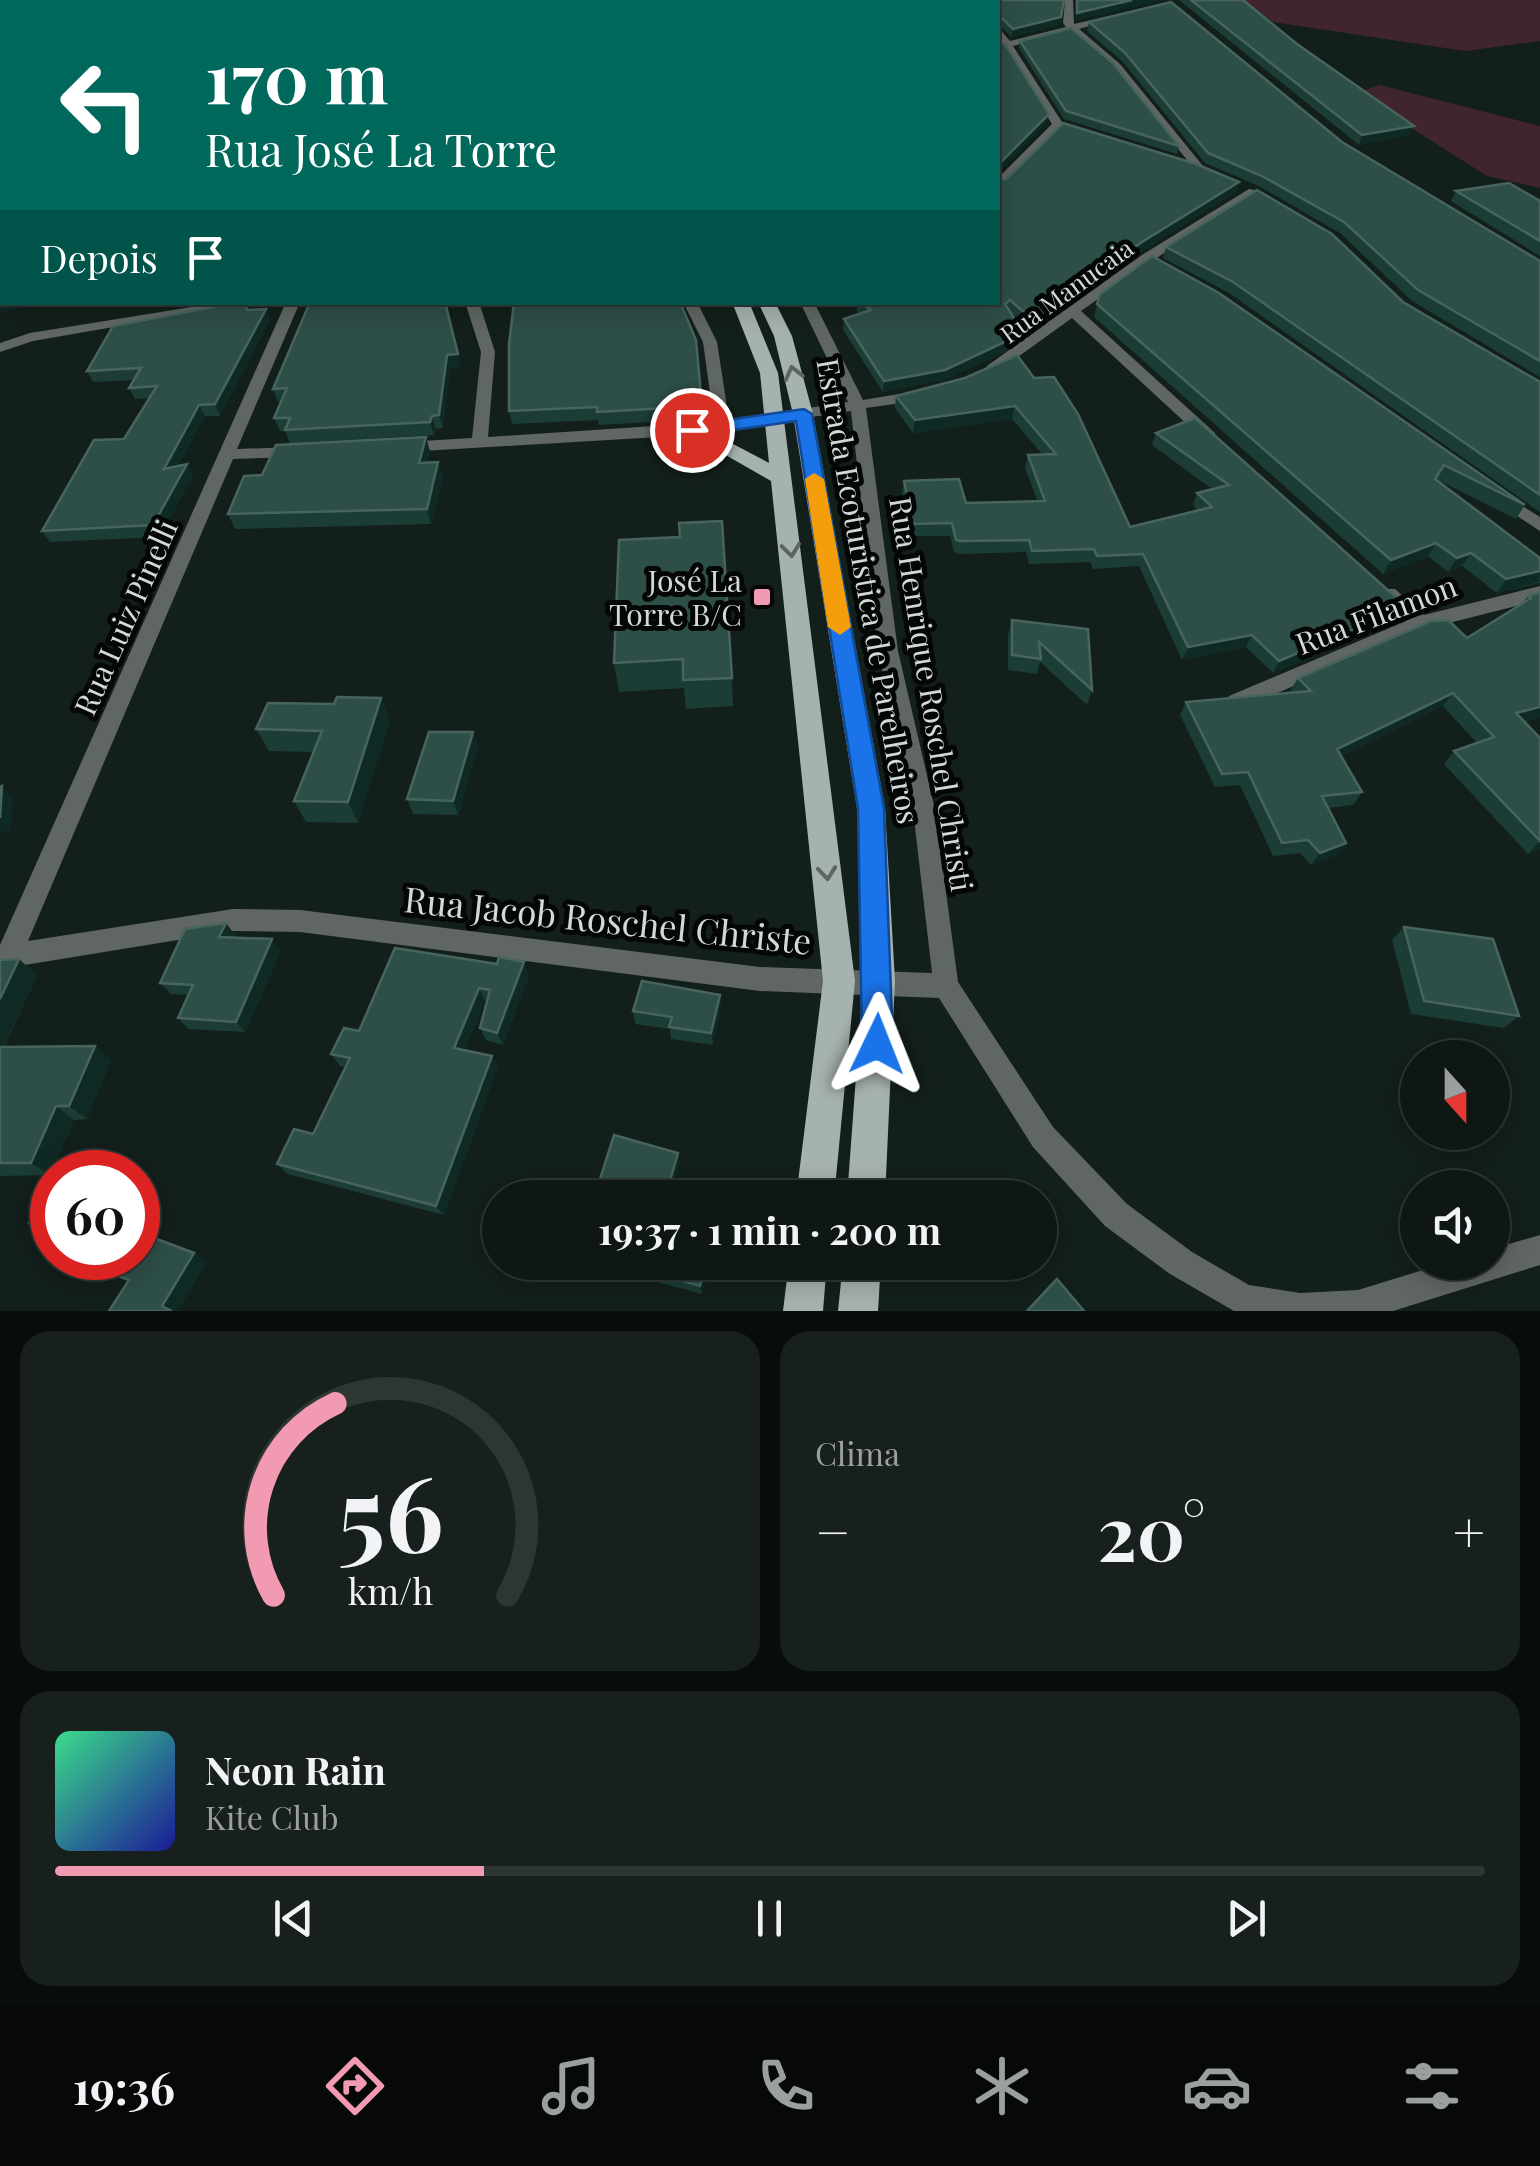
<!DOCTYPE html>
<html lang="pt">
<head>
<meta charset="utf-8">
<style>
	body { margin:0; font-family:"Playfair Display",serif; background:#17201d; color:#f1f3f6; height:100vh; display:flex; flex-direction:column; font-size:38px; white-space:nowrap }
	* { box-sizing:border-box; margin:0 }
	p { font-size:32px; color:#9b9fa0 }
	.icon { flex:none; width:55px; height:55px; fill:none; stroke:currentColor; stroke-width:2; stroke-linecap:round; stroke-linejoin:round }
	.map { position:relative; height:1311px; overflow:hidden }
	.details { display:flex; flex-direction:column; gap:20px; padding:20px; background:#080d0b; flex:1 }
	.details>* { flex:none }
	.guide { position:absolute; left:0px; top:0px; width:1000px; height:305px; box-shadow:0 5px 25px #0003,0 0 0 2px #2e3634; background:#00695c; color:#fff; overflow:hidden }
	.needle { width:65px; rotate:159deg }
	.buttons { position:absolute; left:1400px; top:1040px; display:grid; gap:20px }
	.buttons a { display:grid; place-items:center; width:110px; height:110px; border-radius:50%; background:#0e1714; box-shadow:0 5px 25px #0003,0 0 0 2px #2e3634; font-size:50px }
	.speed { position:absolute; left:30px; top:1150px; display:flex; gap:20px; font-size:50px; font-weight:700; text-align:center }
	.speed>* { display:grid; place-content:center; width:130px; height:130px; border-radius:50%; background:#0e1714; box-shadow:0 5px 25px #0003,0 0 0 2px #2e3634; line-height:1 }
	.speed .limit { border:15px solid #d22; background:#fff; color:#111 }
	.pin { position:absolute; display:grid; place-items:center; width:85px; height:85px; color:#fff; margin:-42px; border:5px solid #fff; border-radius:50%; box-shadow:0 2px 10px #0007 }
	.me { position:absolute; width:110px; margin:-55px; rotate:2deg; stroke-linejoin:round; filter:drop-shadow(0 0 8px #0008) }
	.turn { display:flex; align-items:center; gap:35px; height:210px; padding:0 40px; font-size:45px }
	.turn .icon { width:130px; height:130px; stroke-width:2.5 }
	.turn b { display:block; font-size:70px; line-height:85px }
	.then { display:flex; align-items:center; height:95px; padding:0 40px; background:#0003; gap:20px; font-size:38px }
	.big { font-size:75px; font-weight:700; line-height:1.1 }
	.details .widget { flex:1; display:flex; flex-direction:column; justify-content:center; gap:15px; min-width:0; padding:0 35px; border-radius:30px; background:#17201d }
	.details .dial { align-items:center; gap:0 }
	.dial svg { height:260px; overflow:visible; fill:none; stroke:#2e3634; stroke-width:7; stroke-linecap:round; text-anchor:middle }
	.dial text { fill:#f1f3f6; stroke:none }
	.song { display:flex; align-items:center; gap:30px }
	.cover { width:120px; height:120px; border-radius:15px; background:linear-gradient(135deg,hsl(150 70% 55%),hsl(240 70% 35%)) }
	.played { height:10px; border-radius:5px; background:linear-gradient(90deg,#f19ab2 30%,#2e3634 30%) }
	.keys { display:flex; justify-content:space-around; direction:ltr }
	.heat { display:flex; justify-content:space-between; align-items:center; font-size:55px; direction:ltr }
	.details .tiles { flex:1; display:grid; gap:20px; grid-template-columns:1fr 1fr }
	.widget:last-child { grid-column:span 2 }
	.trip { position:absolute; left:482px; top:1180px; width:575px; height:100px; border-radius:50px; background:#0e1714; box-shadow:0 5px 25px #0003,0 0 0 2px #2e3634; font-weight:700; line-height:100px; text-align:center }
	.dock { display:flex; height:160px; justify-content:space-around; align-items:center; background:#060908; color:#9b9fa0 }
	.dock .icon { width:70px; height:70px }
	.dock .current { color:#f19ab2 }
	.dock b { font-size:45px; color:#f1f3f6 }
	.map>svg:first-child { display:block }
</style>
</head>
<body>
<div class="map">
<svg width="1540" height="1311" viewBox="0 0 1540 1311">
	<rect width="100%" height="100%" fill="#131f1b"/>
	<!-- green -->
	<g fill="#41252d">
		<polygon points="1243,0 1540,0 1540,41 1465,51 1273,22"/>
		<polygon points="1380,85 1540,126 1540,188 1487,176 1356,93"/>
	</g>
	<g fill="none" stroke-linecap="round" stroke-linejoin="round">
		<!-- river -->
		<polygon fill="#7a4755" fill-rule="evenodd" points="2,20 2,36 0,37 0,21"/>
		<!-- street -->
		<g fill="#606664" fill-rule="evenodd">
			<polygon points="1065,0 1073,0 1074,24 1123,13 1123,17 1079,29 1120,64 1203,166 1203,170 1195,170 1114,68 1071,31 1013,46 1062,122 1088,132 1083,135 1060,128 1002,186 998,187 998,178 1052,124 1005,48 998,50 998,44 1002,43 998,27 1010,41 1066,27 1063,23"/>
			<polygon points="1249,189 1259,191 1152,261 1081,311 1215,433 1215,439 1203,439 1072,318 997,372 987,372 987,366 1142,255"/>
			<polygon points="223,302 258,302 33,341 0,352 0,343 30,333"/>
			<polygon points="286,302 300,302 237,449 296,447 304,452 296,457 233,459 28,941 233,909 300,910 760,967 932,973 913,810 878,651 851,411 692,435 405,452 397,447 405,442 472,438 481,352 465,302 479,302 495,352 488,437 714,422 703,342 683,302 697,302 717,342 729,420 848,402 800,302 814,302 863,400 923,390 931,395 923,400 866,408 898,651 935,810 958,982 1053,1127 1127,1204 1192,1252 1249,1285 1300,1293 1358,1290 1449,1262 1492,1262 1492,1249 1540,1235 1540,1265 1393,1311 1234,1311 1170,1274 1105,1226 1033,1147 939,998 760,991 300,932 233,931 0,969 0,945"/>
			<polygon points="1500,492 1540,517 1540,531 1494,501 1491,497 1494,493"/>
			<polygon points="1540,586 1540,600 1425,629 1243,708 1229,708 1226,702 1229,696 1406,621 1381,599 1379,594 1381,589 1395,589 1424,615"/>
		</g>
		<!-- primary -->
		<g fill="#a6b2af" fill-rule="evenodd">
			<polygon points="466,0 488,0 489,2 469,2"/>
			<polygon points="500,0 522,0 523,2 503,2"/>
			<polygon points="732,302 749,302 778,373 855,981 834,1198 796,1198 823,981 771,481 682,430 685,426 699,426 769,463 760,373"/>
			<polygon points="758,302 775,302 792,336 813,414 885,808 895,981 885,1198 847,1198 863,981 857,808 793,414 774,336"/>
			<polygon points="789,1262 827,1262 823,1311 783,1311"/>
			<polygon points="843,1262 881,1262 878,1311 838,1311"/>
		</g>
	</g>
	<!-- wall -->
	<g fill="#1b3d36">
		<polygon points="571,0 1064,0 1060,25 1011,37 998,23 998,2 583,2"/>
		<polygon points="1179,0 1243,0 1297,44 1414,126 1410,135 1359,145"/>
		<polygon points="1089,22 1342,142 1540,261 1540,377 1412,301 1340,233 1259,186 1205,163 1123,62 1087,31"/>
		<polygon points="1020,41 1179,146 1177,154 1064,119 1019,48"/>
		<polygon points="1239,182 1236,192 1140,252 1032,332 1009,310 1022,330 1020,341 1005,352 944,380 883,392 843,330 844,319 860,314 857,311 857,302 998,302"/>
		<polygon points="1456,191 1540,201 1540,256 1451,201"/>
		<polygon points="1166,247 1403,302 1540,382 1540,512 1229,293 1163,258"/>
		<polygon points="1100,294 1525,505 1516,519 1436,479 1540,558 1540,583 1497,593 1462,566 1448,572 1428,556 1383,574 1094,317"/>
		<polygon points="245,302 248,310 266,309 270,320 220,416 205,416 178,466 187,464 193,476 159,537 50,542 42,531 124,439 149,398 135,399 129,388 134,380 93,382 87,371"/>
		<polygon points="310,302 461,366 450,367 443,428 436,429 434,435 290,443 285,431 280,431 274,418 281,401 278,402 273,389"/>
		<polygon points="696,340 702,419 599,425 598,420 512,424 509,411"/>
		<polygon points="1017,355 1130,527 1198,511 1193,505 1197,493 1212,489 1152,445 1156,433 1195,418 1399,620 1273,673 1246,647 1182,660 1139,566 1093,569 1090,562 1029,564 1026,552 959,554 954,552 950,536 912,536 902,493 904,481 966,503 1038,502 1025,468 1028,455 1043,455 1012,419 913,433 895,408 896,396 965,378"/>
		<polygon points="426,437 430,452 427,463 438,462 443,477 431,524 235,529 228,514 262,475"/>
		<polygon points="619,540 732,678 733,706 686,709 684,688 619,692 614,663"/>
		<polygon points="1540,592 1540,717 1524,722 1540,738 1540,850 1528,854 1444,764 1454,751 1477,743 1443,706 1341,756 1362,792 1353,805 1328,808 1346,843 1337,855 1311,865 1300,853 1273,856 1240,785 1215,787 1180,715 1186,702 1292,693 1290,691 1298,678 1467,638 1522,604 1528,596"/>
		<polygon points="1012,620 1088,629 1092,690 1087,705 1040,662 1037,674 1008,670 1008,635"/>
		<polygon points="381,698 390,720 358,823 306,822 294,801 313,752 269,751 256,729 334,704"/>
		<polygon points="478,746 458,815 413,814 407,799"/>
		<polygon points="1404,927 1519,1016 1504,1028 1411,1014 1392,940"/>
		<polygon points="235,935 234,937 281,951 245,1032 188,1029 178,1018 188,995 171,994 160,983"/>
		<polygon points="395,948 529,975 503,1045 486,1040 480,1028 488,1001 485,1000 465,1050 492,1056 498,1067 444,1215 288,1174 277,1164 313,1134 346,1067 340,1066 331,1054 359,1031"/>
		<polygon points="0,960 37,975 4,1047 111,1060 87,1119 74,1120 50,1175 0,1176"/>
		<polygon points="720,995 721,1007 713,1045 671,1039 670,1029 635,1024 633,1011"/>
		<polygon points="52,1182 52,1233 46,1232 29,1223"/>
		<polygon points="598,1262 709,1262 702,1294 600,1266"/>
	</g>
	<!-- shaded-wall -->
	<g fill="#0f2a24">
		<polygon points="1132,0 1163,0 1075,21 1077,13"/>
		<polygon points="1061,17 1060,25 1011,37 1013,29"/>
		<polygon points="2,56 2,73 0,78 0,62"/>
		<polygon points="1049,114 1047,123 998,173 998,165"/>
		<polygon points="1414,126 1410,135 1359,145 1362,135"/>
		<polygon points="1239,182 1236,192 1140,252 1032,332 1034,321 1142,242"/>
		<polygon points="0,298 2,298 2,302 20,302 23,307 0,313"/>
		<polygon points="266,309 270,320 220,416 215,404"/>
		<polygon points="1022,330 1020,341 1005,352 944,380 883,392 884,381"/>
		<polygon points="458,354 461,366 450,367 443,428 439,415 447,355"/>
		<polygon points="199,405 205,416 171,481 164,469"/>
		<polygon points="1015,406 1012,419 913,433 915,420"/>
		<polygon points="432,416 436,429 434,435 430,422"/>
		<polygon points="426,437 430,452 424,478 419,463"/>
		<polygon points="438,462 443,477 431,524 427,509"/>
		<polygon points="187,464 193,476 159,537 153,525"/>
		<polygon points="1436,543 1428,556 1383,574 1391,560"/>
		<polygon points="1471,553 1462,566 1448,572 1457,558"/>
		<polygon points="1540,571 1539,582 1497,593 1506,579"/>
		<polygon points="1407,607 1399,620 1273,673 1279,661"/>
		<polygon points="1252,635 1246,647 1182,660 1188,647"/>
		<polygon points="1453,693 1443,706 1328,762 1337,749"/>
		<polygon points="381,698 390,720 358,823 348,802"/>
		<polygon points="1540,707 1540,717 1505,726 1516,713"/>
		<polygon points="473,732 478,746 458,815 453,801"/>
		<polygon points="2,786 13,798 11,830 0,833"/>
		<polygon points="1540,841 1540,850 1528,854"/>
		<polygon points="1346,843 1337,855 1311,865 1320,853"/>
		<polygon points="226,923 235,935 229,948 219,937"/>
		<polygon points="272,939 281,951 245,1032 236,1022"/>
		<polygon points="19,959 37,975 0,1054 0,999"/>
		<polygon points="524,962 529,975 503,1045 497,1033"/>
		<polygon points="479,988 485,1000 461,1060 454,1048"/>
		<polygon points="720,995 721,1007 713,1045 711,1033"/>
		<polygon points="95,1046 111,1060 87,1119 69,1106"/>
		<polygon points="492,1056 498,1067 444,1215 436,1206"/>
		<polygon points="56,1106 74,1120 50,1175 31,1163"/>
		<polygon points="678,1153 680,1163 670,1198 665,1198"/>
		<polygon points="146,1186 160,1196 138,1241 138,1203"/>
		<polygon points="194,1253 207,1262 178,1311 172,1311 162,1306"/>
		<polygon points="706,1262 709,1262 702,1294 700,1286"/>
	</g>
	<!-- building -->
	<g fill="#2e4e48" stroke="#48645e" stroke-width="2.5">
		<polygon points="110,0 184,0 186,2 112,2"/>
		<polygon points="606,0 1064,0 1061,17 1013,29 999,15 998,26 998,2 611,2"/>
		<polygon points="1077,0 1132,0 1077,13"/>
		<polygon points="1191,0 1243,0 1297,44 1414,126 1362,135"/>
		<polygon points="1171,2 1342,142 1540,261 1540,361 1418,290 1344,222 1262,176 1208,153 1125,53 1089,22"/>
		<polygon points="1071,28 1113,63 1179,146 1066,111 1020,41"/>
		<polygon points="998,42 1005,44 1049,114 998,165"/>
		<polygon points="1063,123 1196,164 1239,182 1142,242 1034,321 1010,300 1005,304 1022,330 1007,341 945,370 884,381 844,319 871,310 860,302 998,302 998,180 1006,179"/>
		<polygon points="0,157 2,157 2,173 0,168"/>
		<polygon points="1509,183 1540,201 1540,241 1456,191"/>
		<polygon points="1257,190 1332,234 1403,302 1540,382 1540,495 1233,282 1166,247"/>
		<polygon points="1152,256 1219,293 1525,505 1444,465 1435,479 1540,558 1540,571 1506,579 1471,553 1457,558 1436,543 1391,560 1097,304 1100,294"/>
		<polygon points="239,302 245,302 247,310 266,309 215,404 199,405 164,469 187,464 153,525 42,531 94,440 124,439 157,386 129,388 141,368 87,371 113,326"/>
		<polygon points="310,302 445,302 458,354 447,355 439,415 432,416 430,422 285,430 290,418 274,418 287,388 273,389"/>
		<polygon points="514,302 680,302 696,340 702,406 597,412 597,407 509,411 509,344"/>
		<polygon points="1017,355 1034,378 1054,377 1078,414 1130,527 1212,507 1197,493 1229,485 1156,433 1195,418 1407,607 1279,661 1252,635 1188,647 1143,554 1097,556 1094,549 1032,551 1029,540 961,541 956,540 952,523 913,524 904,481 959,479 966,503 1045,501 1028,455 1056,454 1015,406 915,420 896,396 965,378"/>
		<polygon points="426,437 419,463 438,462 427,509 228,514 244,476 262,475 276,445"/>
		<polygon points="722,521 732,678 683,680 683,659 614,663 619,540 680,537 679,523"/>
		<polygon points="1540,592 1540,707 1516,713 1540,738 1540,841 1454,751 1494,737 1453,693 1337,749 1362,792 1322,796 1346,843 1320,853 1308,840 1282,843 1248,772 1222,774 1186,702 1311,691 1298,678 1431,621 1448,620 1467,638 1531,598 1528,596"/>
		<polygon points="1012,620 1088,629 1092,690 1039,642 1041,659 1012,655"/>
		<polygon points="337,697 381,698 348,802 294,801 322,731 256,729 268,703 334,704"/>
		<polygon points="429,732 473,732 453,801 407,799"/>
		<polygon points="2,786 0,818 0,787"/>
		<polygon points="226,923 219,937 272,939 236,1022 178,1018 193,985 160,983 185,929"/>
		<polygon points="1404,927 1493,939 1519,1016 1424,1001"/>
		<polygon points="395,948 497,964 499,957 524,962 497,1033 480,1028 490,990 479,988 454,1048 492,1056 436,1206 277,1164 294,1129 313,1134 350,1058 331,1054 344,1028 359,1031"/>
		<polygon points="19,959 0,999 0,960"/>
		<polygon points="642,981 720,995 711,1033 669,1027 672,1017 633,1011"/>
		<polygon points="95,1046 69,1106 56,1106 31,1163 0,1163 0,1047"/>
		<polygon points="614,1135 678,1153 665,1198 594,1198"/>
		<polygon points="52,1182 52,1227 29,1223"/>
		<polygon points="138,1184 146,1186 138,1203"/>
		<polygon points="138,1232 194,1253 162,1306 172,1311 109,1311 129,1280 110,1273 120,1258 138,1258"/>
		<polygon points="615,1262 706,1262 700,1286"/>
		<polygon points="1057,1279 1084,1311 1027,1311"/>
	</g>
	<!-- one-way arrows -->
	<defs><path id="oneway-chevron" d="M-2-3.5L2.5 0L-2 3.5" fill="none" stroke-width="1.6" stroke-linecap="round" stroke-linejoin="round" transform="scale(2.5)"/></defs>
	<g stroke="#5d6563">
		<use href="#oneway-chevron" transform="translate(793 373) rotate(-104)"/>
		<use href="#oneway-chevron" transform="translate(791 550) rotate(83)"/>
		<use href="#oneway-chevron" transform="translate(827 873) rotate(84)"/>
	</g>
	<!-- route -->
	<polygon fill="#1a73e8" stroke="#114b97" stroke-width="2.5" points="804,409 812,414 884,808 893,1044 888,1055 877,1059 866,1055 862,1044 858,808 796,421 692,436 683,430 692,425"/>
	<!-- slow -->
	<polygon fill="#f59e0b" points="814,473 824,479 851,627 840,635 828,627 805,479"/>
	<!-- markers -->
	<rect fill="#f19ab2" stroke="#040706" stroke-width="4" x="752" y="587" width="20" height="20" rx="5"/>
	<g text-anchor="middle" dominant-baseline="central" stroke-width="10" stroke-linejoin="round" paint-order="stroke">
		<!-- far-street labels -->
		<g font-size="25" fill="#d2dad8" stroke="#040706">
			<text transform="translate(1066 290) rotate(-36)">Rua Manucaia</text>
		</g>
		<!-- poi labels -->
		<g font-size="30" fill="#d2dad8" stroke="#040706" text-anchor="end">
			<text x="742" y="580">José La<tspan x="742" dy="34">Torre B/C</tspan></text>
		</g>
		<!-- street labels -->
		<g font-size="30" fill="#d2dad8" stroke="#040706">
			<text transform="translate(869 591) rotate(80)">Estrada Ecoturistica de Parelheiros</text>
			<text transform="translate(1376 614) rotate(-21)">Rua Filamon</text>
			<text transform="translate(125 617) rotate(-66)">Rua Luiz Pinelli</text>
			<text transform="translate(932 694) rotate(81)">Rua Henrique Roschel Christi</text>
		</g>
		<!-- near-street labels -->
		<g font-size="35" fill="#d2dad8" stroke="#040706">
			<text transform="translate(608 919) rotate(6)">Rua Jacob Roschel Christe</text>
		</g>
	</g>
</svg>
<div class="buttons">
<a><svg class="needle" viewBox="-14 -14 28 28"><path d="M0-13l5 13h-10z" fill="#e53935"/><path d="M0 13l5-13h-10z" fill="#9b9fa0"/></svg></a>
<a><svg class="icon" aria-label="sound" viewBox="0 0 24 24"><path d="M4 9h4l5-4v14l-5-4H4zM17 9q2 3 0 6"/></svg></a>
</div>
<div class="speed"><div class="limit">60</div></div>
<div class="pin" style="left:692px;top:430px;background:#d93025"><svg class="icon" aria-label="arrive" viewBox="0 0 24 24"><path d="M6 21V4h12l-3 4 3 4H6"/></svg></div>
<svg class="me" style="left:877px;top:1044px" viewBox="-20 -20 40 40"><path d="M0-17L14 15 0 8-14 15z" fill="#1a73e8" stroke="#fff" stroke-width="4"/></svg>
<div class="trip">19:37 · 1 min · 200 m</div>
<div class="guide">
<div class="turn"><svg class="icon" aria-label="left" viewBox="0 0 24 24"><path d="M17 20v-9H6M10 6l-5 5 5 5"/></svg><div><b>170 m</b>Rua José La Torre</div></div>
<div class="then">Depois<svg class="icon" aria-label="arrive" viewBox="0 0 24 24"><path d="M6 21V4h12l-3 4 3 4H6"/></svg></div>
</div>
</div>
<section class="details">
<div class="tiles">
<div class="widget dial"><svg viewBox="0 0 100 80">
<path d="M14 69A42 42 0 1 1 86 69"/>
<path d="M14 69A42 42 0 0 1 33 10" stroke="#f19ab2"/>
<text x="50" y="56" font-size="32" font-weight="700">56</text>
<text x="50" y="72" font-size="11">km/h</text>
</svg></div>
<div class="widget"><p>Clima</p>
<div class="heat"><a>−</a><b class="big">20°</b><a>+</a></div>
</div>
<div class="widget">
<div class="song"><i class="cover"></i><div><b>Neon Rain</b><p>Kite Club</p></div></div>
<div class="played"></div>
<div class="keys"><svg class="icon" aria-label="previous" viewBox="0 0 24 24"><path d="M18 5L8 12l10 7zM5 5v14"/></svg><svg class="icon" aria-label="pause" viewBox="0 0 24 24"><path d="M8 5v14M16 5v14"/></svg><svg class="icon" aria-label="next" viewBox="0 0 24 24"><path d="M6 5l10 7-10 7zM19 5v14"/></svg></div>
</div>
</div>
</section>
<nav class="dock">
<b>19:36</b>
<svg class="icon current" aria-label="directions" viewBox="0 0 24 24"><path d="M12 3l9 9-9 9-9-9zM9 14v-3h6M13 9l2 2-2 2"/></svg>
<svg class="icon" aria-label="music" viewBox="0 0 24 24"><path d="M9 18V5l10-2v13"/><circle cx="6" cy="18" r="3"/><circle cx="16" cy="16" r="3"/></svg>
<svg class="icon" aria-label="phone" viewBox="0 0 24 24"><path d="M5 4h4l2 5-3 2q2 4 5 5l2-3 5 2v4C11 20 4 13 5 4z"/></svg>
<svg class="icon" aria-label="climate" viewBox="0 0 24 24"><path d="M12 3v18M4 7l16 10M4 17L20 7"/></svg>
<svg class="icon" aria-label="car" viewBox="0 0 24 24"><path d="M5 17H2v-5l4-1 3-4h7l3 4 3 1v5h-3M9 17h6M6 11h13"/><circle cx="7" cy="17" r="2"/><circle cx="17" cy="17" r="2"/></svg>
<svg class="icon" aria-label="filters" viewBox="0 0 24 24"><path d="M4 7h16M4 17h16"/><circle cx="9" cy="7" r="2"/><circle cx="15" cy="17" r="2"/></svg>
</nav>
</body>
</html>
